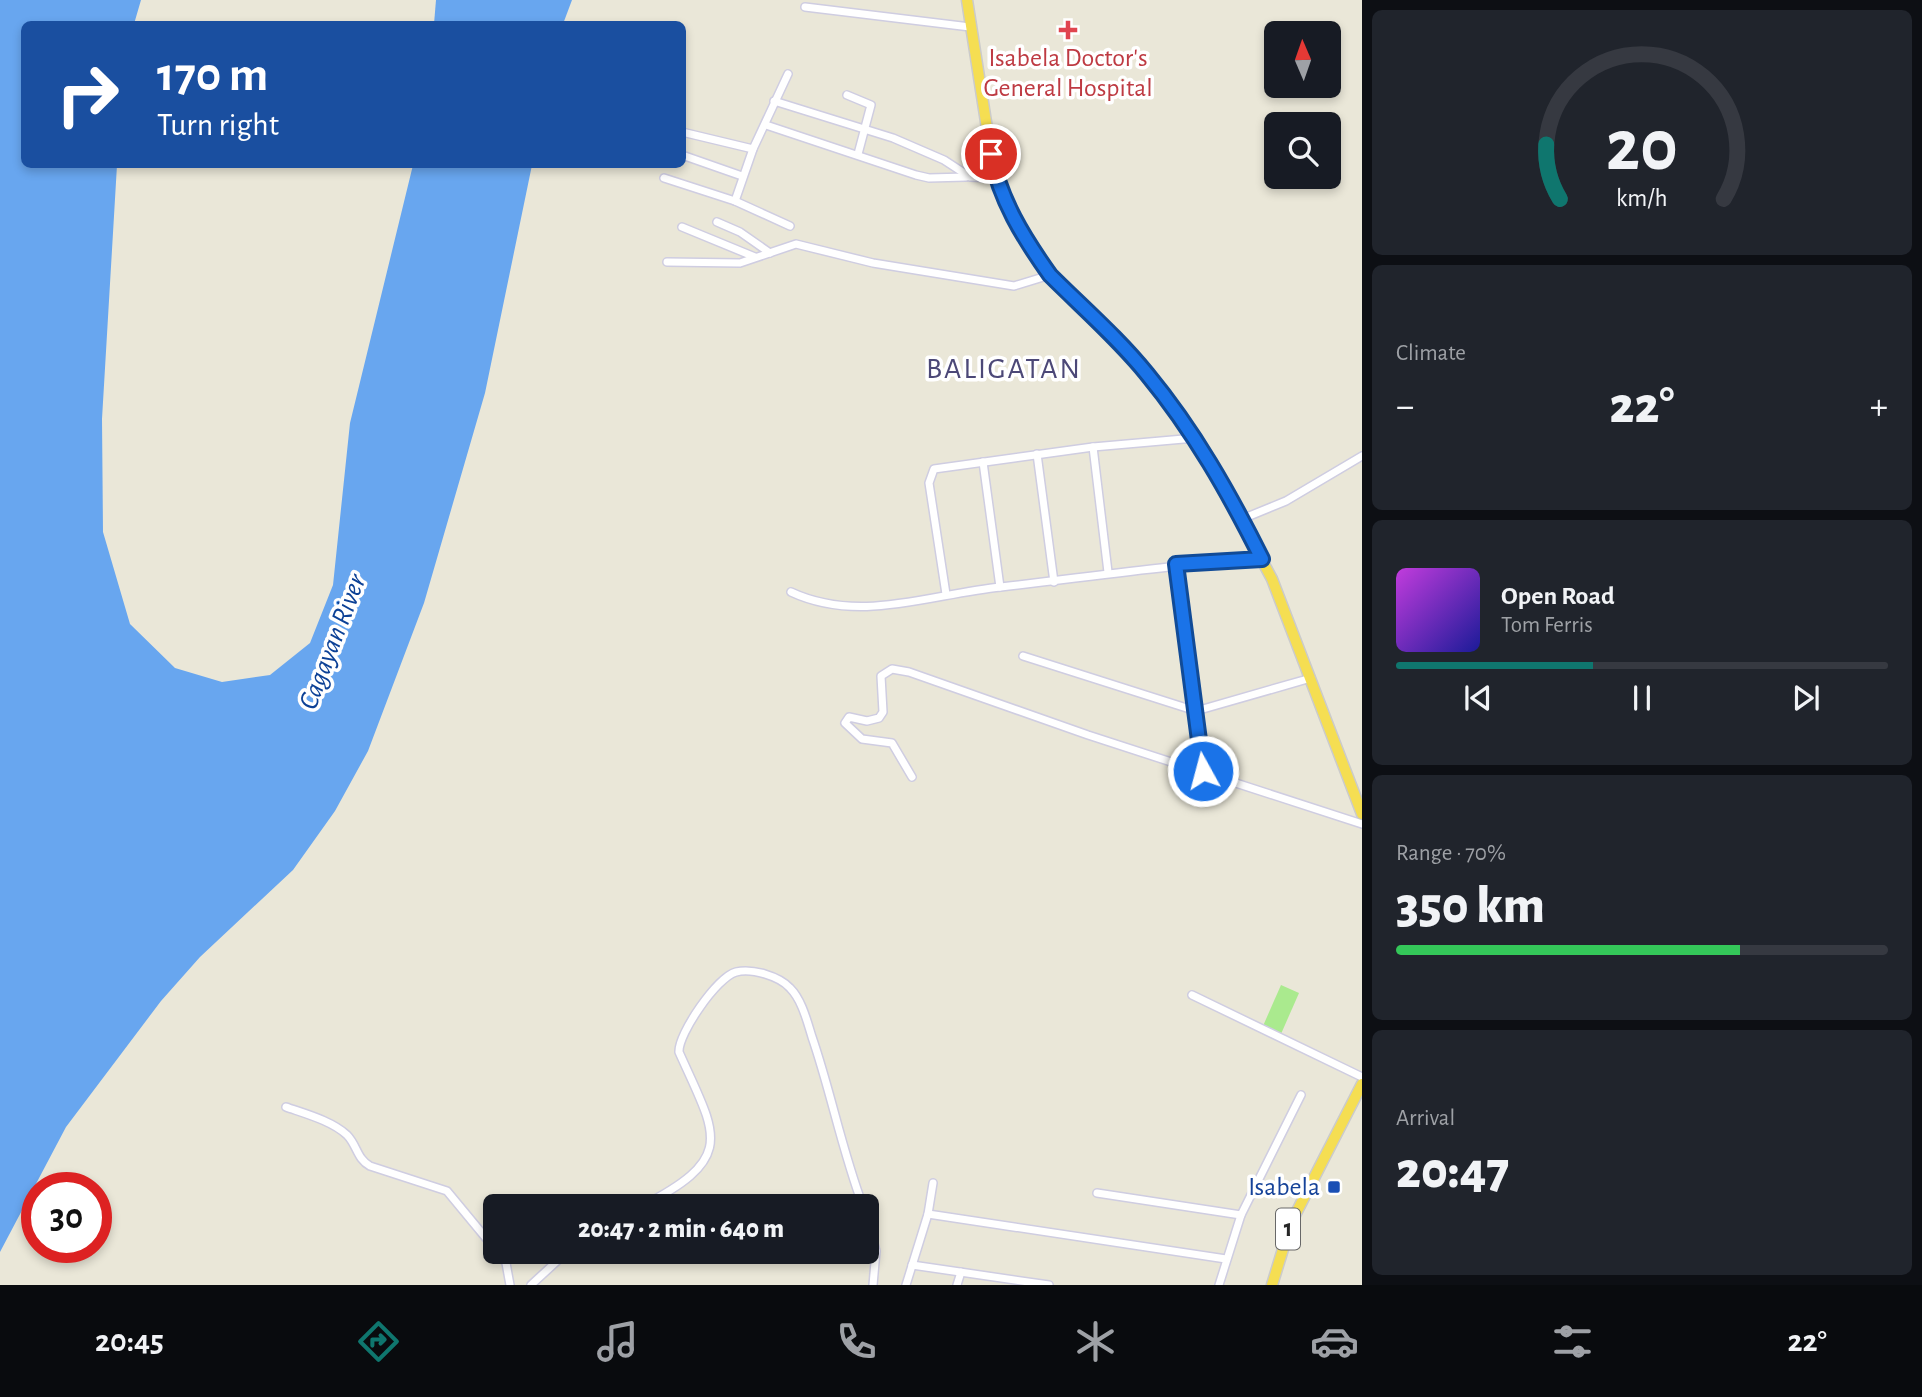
<!DOCTYPE html>
<html lang="en">
<head>
<meta charset="utf-8">
<style>
	body { margin:0; font-family:"Alegreya Sans",sans-serif; background:#20242c; color:#f1f3f6; height:100vh; display:flex; flex-direction:column; font-size:26px; white-space:nowrap }
	* { box-sizing:border-box; margin:0 }
	p { font-size:23px; color:#9ea1a6 }
	.icon { flex:none; width:38px; height:38px; fill:none; stroke:currentColor; stroke-width:2; stroke-linecap:round; stroke-linejoin:round }
	.map { position:relative; flex:1; overflow:hidden }
	.details { display:flex; flex-direction:column; gap:10px; padding:10px; background:#0d0f14; width:560px }
	.details>* { flex:none }
	.top-card { position:absolute; left:21px; top:21px; width:665px; height:147px; border-radius:10px; box-shadow:0 4px 10px #0003; background:#1a4fa0; color:#fff; overflow:hidden }
	.needle { width:46px; rotate:358deg }
	.tools { position:absolute; left:1264px; top:21px; display:grid; gap:14px }
	.tools a { display:grid; place-items:center; width:77px; height:77px; border-radius:10px; background:#171b24; box-shadow:0 4px 10px #0003; font-size:35px }
	.speed { position:absolute; left:21px; top:1172px; display:flex; gap:14px; font-size:35px; font-weight:700; text-align:center }
	.speed>* { display:grid; place-content:center; width:91px; height:91px; border-radius:50%; background:#171b24; box-shadow:0 4px 10px #0003; line-height:1 }
	.speed .limit { border:10px solid #d22; background:#fff; color:#111 }
	.pin { position:absolute; display:grid; place-items:center; width:60px; height:60px; color:#fff; margin:-30px; border:4px solid #fff; border-radius:50%; box-shadow:0 2px 7px #0007 }
	.me { position:absolute; width:77px; margin:-38px; rotate:353deg; stroke-linejoin:round; filter:drop-shadow(0 0 5px #0008) }
	.turn { display:flex; align-items:center; gap:24px; height:147px; padding:0 21px; font-size:32px }
	.turn .icon { width:91px; height:91px; stroke-width:2.5 }
	.turn b { display:block; font-size:49px; line-height:60px }
	.big { font-size:52px; font-weight:800; line-height:1.1 }
	.details .card { flex:1; display:flex; flex-direction:column; justify-content:center; gap:10px; min-width:0; padding:0 24px; border-radius:10px; background:#20242c }
	.details .dial { align-items:center; gap:0 }
	.dial svg { height:182px; overflow:visible; fill:none; stroke:#363941; stroke-width:7; stroke-linecap:round; text-anchor:middle }
	.dial text { fill:#f1f3f6; stroke:none }
	.song { display:flex; align-items:center; gap:21px }
	.cover { width:84px; height:84px; border-radius:10px; background:linear-gradient(135deg,hsl(290 70% 55%),hsl(240 70% 35%)) }
	.played { height:7px; border-radius:4px; background:linear-gradient(90deg,#0f766e 40%,#363941 40%) }
	.keys { display:flex; justify-content:space-around; direction:ltr }
	.heat { display:flex; justify-content:space-between; align-items:center; font-size:38px; direction:ltr }
	.charge { height:10px; border-radius:5px; background:linear-gradient(90deg,#34c759 70%,#363941 0) }
	.trip { position:absolute; left:483px; top:1194px; width:396px; height:70px; border-radius:10px; background:#171b24; box-shadow:0 4px 10px #0003; font-weight:800; line-height:70px; text-align:center }
	.tab-bar { display:flex; height:112px; justify-content:space-around; align-items:center; background:#090b0e; color:#9ea1a6 }
	.tab-bar .icon { width:49px; height:49px }
	.tab-bar .current { color:#0f766e }
	.tab-bar b { font-size:32px; color:#f1f3f6 }
	main { display:flex; flex:1; min-height:0 }
	.map>svg:first-child { display:block }
</style>
</head>
<body>
<main>
<div class="map">
<svg width="1362" height="1285" viewBox="0 0 1362 1285">
	<rect width="100%" height="100%" fill="#eae7d8"/>
	<!-- pitch -->
	<polygon fill="#aaea8e" points="1281,985 1299,993 1281,1034 1263,1026"/>
	<!-- water -->
	<g fill="#68a6ef">
		<polygon points="0,0 141,0 134,24 24,24 24,164 117,165 102,419 103,532 130,624 175,668 222,682 270,675 310,643 333,585 350,423 413,165 532,165 485,393 424,603 368,751 335,811 293,870 200,957 161,1001 66,1127 0,1252"/>
		<polygon points="436,0 572,0 563,24 434,24"/>
	</g>
	<g fill="none" stroke-linecap="round" stroke-linejoin="round">
		<!-- minor casing -->
		<g stroke="#cfcde1" stroke-width="10">
			<g id="minor">
				<polyline points="805,7 970,27"/>
				<polyline points="847,95 871,105 858,154"/>
				<polyline points="774,101 893,138 944,160 970,177 996,178"/>
				<polyline points="766,125 916,175 929,178 966,177"/>
				<polyline points="682,132 753,149"/>
				<polyline points="682,155 742,176"/>
				<polyline points="664,178 735,201 790,226"/>
				<polyline points="735,201 753,149 788,74"/>
				<polyline points="717,222 740,232 770,253"/>
				<polyline points="682,227 755,257"/>
				<polyline points="667,262 740,263 796,244 873,263 1014,286 1050,275"/>
				<polyline points="1093,447 1108,572"/>
				<polyline points="1037,454 1054,582"/>
				<polyline points="983,462 1000,587"/>
				<polyline points="1242,519 1286,501 1362,456"/>
				<polyline points="1176,564 1203,770"/>
				<path d="M791,592C860,624 930,594 1001,587C1089,577 1175,564 1263,559"/>
				<polyline points="946,594 929,483 934,469 1093,447 1195,438"/>
				<polyline points="1023,656 1196,711 1311,678"/>
				<polyline points="912,777 892,743 862,739 845,723 849,717 867,721 879,718 883,712 881,676 892,669 909,672 1088,735 1362,824"/>
				<polyline points="1192,995 1362,1077"/>
				<path d="M286,1107C306,1114 332,1121 347,1135C357,1145 357,1159 370,1166L447,1191L495,1249"/>
				<polyline points="1097,1193 1241,1215"/>
				<path d="M642,1206C738,1157 716,1135 679,1052C678,1034 717,977 736,972C752,968 779,976 790,988C802,1000 807,1021 812,1037C831,1092 842,1151 863,1206"/>
				<polyline points="928,1214 1226,1259"/>
				<polyline points="866,1215 876,1251 873,1285"/>
				<polyline points="497,1251 506,1263 510,1285"/>
				<polyline points="912,1265 1049,1285"/>
				<polyline points="531,1285 568,1251"/>
				<polyline points="906,1285 928,1214 933,1183"/>
				<polyline points="957,1285 961,1272"/>
				<polyline points="1219,1285 1241,1215 1301,1095"/>
			</g>
		</g>
		<!-- trunk casing -->
		<g stroke="#cbcbcb" stroke-width="13">
			<g id="trunk">
				<polyline points="967,0 991,154 1003,200 1050,275 1145,371 1206,456 1272,579 1362,814"/>
				<polyline points="1272,1285 1291,1223 1362,1084"/>
			</g>
		</g>
		<!-- minor -->
		<use href="#minor" stroke="#fff" stroke-width="7"/>
		<!-- trunk -->
		<use href="#trunk" stroke="#f5de52" stroke-width="10"/>
	</g>
	<g fill="none" stroke-linecap="round" stroke-linejoin="round">
		<!-- route casing -->
		<g stroke="#114b97" stroke-width="18">
			<path id="route" d="M991,154C1000,200 1023,237 1050,275C1082,307 1118,338 1147,374C1194,431 1229,493 1262,559L1176,564L1203,771"/>
		</g>
		<!-- route -->
		<use href="#route" stroke="#1a73e8" stroke-width="12"/>
	</g>
	<!-- markers -->
	<path fill="#e0444e" stroke="#fff" stroke-width="2.5" d="M1064.5 19.5h7v7h7v7h-7v7h-7v-7h-7v-7h7z"/>
	<rect fill="#1a4fb4" stroke="#fff" stroke-width="2.5" x="1327" y="1180" width="14" height="14" rx="3.5"/>
	<g text-anchor="middle" dominant-baseline="central" stroke-width="7" stroke-linejoin="round" paint-order="stroke">
		<!-- shield labels -->
		<rect fill="#fff" stroke="#686868" stroke-width="2" x="1276" y="1208.5" width="24" height="41" rx="5"/>
		<g font-size="24" font-weight="bold" fill="#272727">
			<text x="1288" y="1229">1</text>
		</g>
		<!-- health labels -->
		<g font-size="26" fill="#be3a42" stroke="#fff">
			<text x="1068" y="58">Isabela Doctor's<tspan x="1068" dy="30">General Hospital</tspan></text>
		</g>
		<!-- transit labels -->
		<g font-size="26" fill="#164399" stroke="#fff" text-anchor="end">
			<text x="1320" y="1187">Isabela</text>
		</g>
		<!-- water labels -->
		<g font-size="28" font-style="italic" fill="#0c4196" stroke="#fff">
			<text transform="translate(333 642) rotate(-69)">Cagayan River</text>
		</g>
		<!-- quarter labels -->
		<g font-size="30" letter-spacing="2" fill="#4c4877" stroke="#fff">
			<text x="1004" y="369">BALIGATAN</text>
		</g>
	</g>
</svg>
<div class="tools">
<a><svg class="needle" viewBox="-14 -14 28 28"><path d="M0-13l5 13h-10z" fill="#e53935"/><path d="M0 13l5-13h-10z" fill="#9ea1a6"/></svg></a>
<a><svg class="icon" aria-label="search" viewBox="0 0 24 24"><circle cx="10" cy="10" r="6"/><path d="M15 15l6 6"/></svg></a>
</div>
<div class="speed"><div class="limit">30</div></div>
<div class="pin" style="left:991px;top:154px;background:#d93025"><svg class="icon" aria-label="arrive" viewBox="0 0 24 24"><path d="M6 21V4h12l-3 4 3 4H6"/></svg></div>
<svg class="me" style="left:1203px;top:771px" viewBox="-20 -20 40 40"><circle r="17" fill="#1a73e8" stroke="#fff" stroke-width="3"/><path d="M0-11L8 9 0 5-8 9z" fill="#fff"/></svg>
<div class="trip">20:47 · 2 min · 640 m</div>
<div class="top-card">
<div class="turn"><svg class="icon" aria-label="right" viewBox="0 0 24 24"><path d="M7 20v-9h11M14 6l5 5-5 5"/></svg><div><b>170 m</b>Turn right</div></div>
</div>
</div>
<section class="details">
<div class="card dial"><svg viewBox="0 0 100 80">
<path d="M14 69A42 42 0 1 1 86 69"/>
<path d="M14 69A42 42 0 0 1 8 45" stroke="#0f766e"/>
<text x="50" y="56" font-size="32" font-weight="700">20</text>
<text x="50" y="72" font-size="11">km/h</text>
</svg></div>
<div class="card"><p>Climate</p>
<div class="heat"><a>−</a><b class="big">22°</b><a>+</a></div>
</div>
<div class="card">
<div class="song"><i class="cover"></i><div><b>Open Road</b><p>Tom Ferris</p></div></div>
<div class="played"></div>
<div class="keys"><svg class="icon" aria-label="previous" viewBox="0 0 24 24"><path d="M18 5L8 12l10 7zM5 5v14"/></svg><svg class="icon" aria-label="pause" viewBox="0 0 24 24"><path d="M8 5v14M16 5v14"/></svg><svg class="icon" aria-label="next" viewBox="0 0 24 24"><path d="M6 5l10 7-10 7zM19 5v14"/></svg></div>
</div>
<div class="card"><p>Range · 70%</p><b class="big">350 km</b><div class="charge"></div></div>
<div class="card"><p>Arrival</p><b class="big">20:47</b></div>
</section>
</main>
<nav class="tab-bar">
<b>20:45</b>
<svg class="icon current" aria-label="directions" viewBox="0 0 24 24"><path d="M12 3l9 9-9 9-9-9zM9 14v-3h6M13 9l2 2-2 2"/></svg>
<svg class="icon" aria-label="music" viewBox="0 0 24 24"><path d="M9 18V5l10-2v13"/><circle cx="6" cy="18" r="3"/><circle cx="16" cy="16" r="3"/></svg>
<svg class="icon" aria-label="phone" viewBox="0 0 24 24"><path d="M5 4h4l2 5-3 2q2 4 5 5l2-3 5 2v4C11 20 4 13 5 4z"/></svg>
<svg class="icon" aria-label="climate" viewBox="0 0 24 24"><path d="M12 3v18M4 7l16 10M4 17L20 7"/></svg>
<svg class="icon" aria-label="car" viewBox="0 0 24 24"><path d="M5 17H2v-5l4-1 3-4h7l3 4 3 1v5h-3M9 17h6M6 11h13"/><circle cx="7" cy="17" r="2"/><circle cx="17" cy="17" r="2"/></svg>
<svg class="icon" aria-label="filters" viewBox="0 0 24 24"><path d="M4 7h16M4 17h16"/><circle cx="9" cy="7" r="2"/><circle cx="15" cy="17" r="2"/></svg>
<b>22°</b>
</nav>
</body>
</html>
